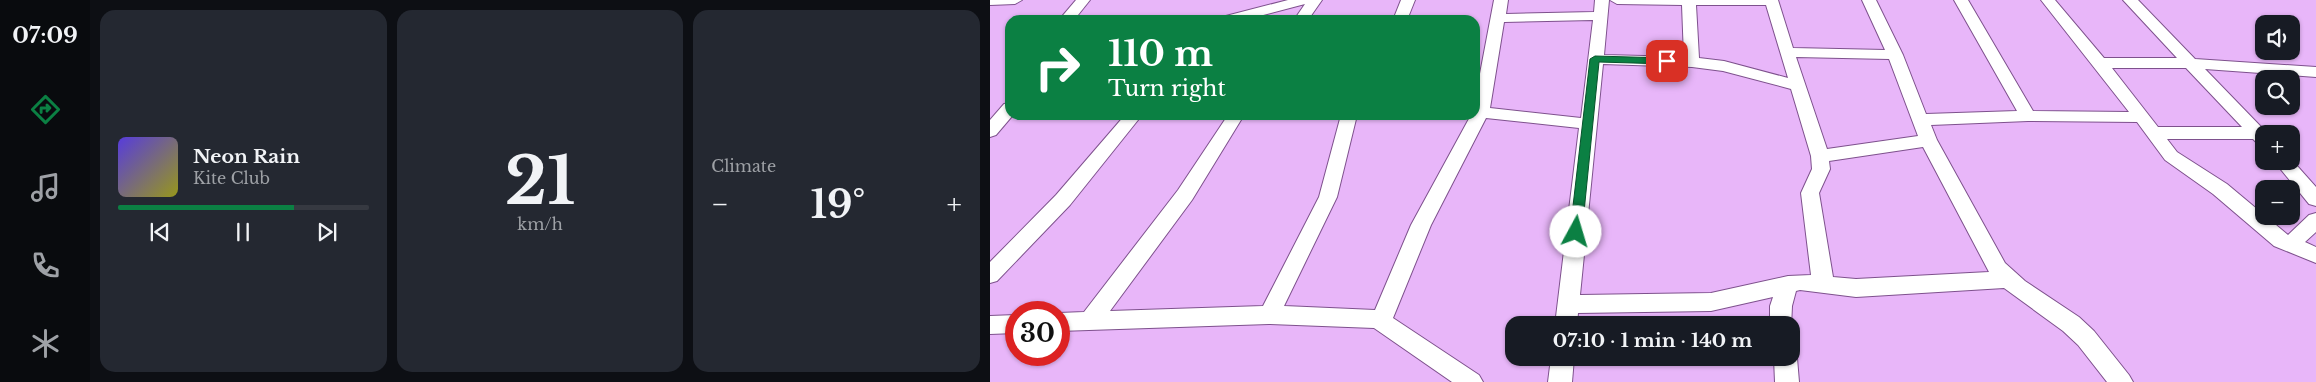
<!DOCTYPE html>
<html lang="en">
<head>
<meta charset="utf-8">
<style>
	body { margin:0; font-family:"Libre Baskerville",serif; background:#242831; color:#f1f3f6; height:100vh; display:flex; flex-direction:column; font-size:19px; white-space:nowrap }
	* { box-sizing:border-box; margin:0 }
	p { font-size:16px; color:#9ea1a6 }
	.icon { flex:none; width:28px; height:28px; fill:none; stroke:currentColor; stroke-width:2; stroke-linecap:round; stroke-linejoin:round }
	.map { position:relative; flex:1; overflow:hidden }
	.sheet { display:flex; flex-direction:column; gap:10px; padding:10px; background:#0d0f14; width:900px }
	.sheet>* { flex:none }
	.top-card { position:absolute; left:15px; top:15px; width:475px; height:105px; border-radius:15px; box-shadow:0 1px 4px #0004; background:#0b8043; color:#fff; overflow:hidden }
	.controls { position:absolute; left:1265px; top:15px; display:grid; gap:10px }
	.controls a { display:grid; place-items:center; width:45px; height:45px; border-radius:10px; background:#171b24; box-shadow:0 1px 4px #0004; font-size:25px }
	.speed { position:absolute; left:15px; top:301px; display:flex; gap:10px; font-size:25px; font-weight:700; text-align:center }
	.speed>* { display:grid; place-content:center; width:65px; height:65px; border-radius:50%; background:#171b24; box-shadow:0 1px 4px #0004; line-height:1 }
	.speed .limit { border:8px solid #d22; background:#fff; color:#111 }
	.pin { position:absolute; display:grid; place-items:center; width:42px; height:42px; color:#fff; margin:-21px; border-radius:10px; box-shadow:0 2px 8px #0006 }
	.me { position:absolute; width:55px; margin:-28px; rotate:6deg; stroke-linejoin:round; filter:drop-shadow(0 0 4px #0008) }
	.turn { display:flex; align-items:center; gap:18px; height:105px; padding:0 20px; font-size:22px }
	.turn .icon { width:65px; height:65px; stroke-width:2.5 }
	.turn b { display:block; font-size:35px; line-height:42px }
	.big { font-size:38px; font-weight:800; line-height:1.1 }
	.sheet .widget { flex:1; display:flex; flex-direction:column; justify-content:center; gap:8px; min-width:0; padding:0 18px; border-radius:15px; background:#242831 }
	.sheet .dial { align-items:center; gap:0 }
	.dial b { font-size:65px; line-height:1 }
	.song { display:flex; align-items:center; gap:15px }
	.cover { width:60px; height:60px; border-radius:8px; background:linear-gradient(135deg,hsl(250 70% 55%),hsl(60 70% 35%)) }
	.played { height:5px; border-radius:2px; background:linear-gradient(90deg,#0b8043 70%,#363941 70%) }
	.keys { display:flex; justify-content:space-around; direction:ltr }
	.heat { display:flex; justify-content:space-between; align-items:center; font-size:28px; direction:ltr }
	.sheet .tiles { flex:1; display:grid; gap:10px; grid-template-columns:repeat(3,1fr) }
	.trip { position:absolute; left:515px; top:316px; width:295px; height:50px; border-radius:15px; background:#171b24; box-shadow:0 1px 4px #0004; font-weight:800; line-height:50px; text-align:center }
	main { display:flex; flex:1; min-height:0 }
	.menu { display:flex; flex-direction:column; width:90px; justify-content:space-around; align-items:center; background:#090b0e; color:#9ea1a6 }
	.menu .icon { width:35px; height:35px }
	.menu .selected { color:#0b8043 }
	.menu b { font-size:22px; color:#f1f3f6 }
	.map>svg:first-child { display:block }
</style>
</head>
<body>
<main>
<nav class="menu">
<b>07:09</b>
<svg class="icon selected" aria-label="directions" viewBox="0 0 24 24"><path d="M12 3l9 9-9 9-9-9zM9 14v-3h6M13 9l2 2-2 2"/></svg>
<svg class="icon" aria-label="music" viewBox="0 0 24 24"><path d="M9 18V5l10-2v13"/><circle cx="6" cy="18" r="3"/><circle cx="16" cy="16" r="3"/></svg>
<svg class="icon" aria-label="phone" viewBox="0 0 24 24"><path d="M5 4h4l2 5-3 2q2 4 5 5l2-3 5 2v4C11 20 4 13 5 4z"/></svg>
<svg class="icon" aria-label="climate" viewBox="0 0 24 24"><path d="M12 3v18M4 7l16 10M4 17L20 7"/></svg>
</nav>
<section class="sheet">
<div class="tiles">
<div class="widget">
<div class="song"><i class="cover"></i><div><b>Neon Rain</b><p>Kite Club</p></div></div>
<div class="played"></div>
<div class="keys"><svg class="icon" aria-label="previous" viewBox="0 0 24 24"><path d="M18 5L8 12l10 7zM5 5v14"/></svg><svg class="icon" aria-label="pause" viewBox="0 0 24 24"><path d="M8 5v14M16 5v14"/></svg><svg class="icon" aria-label="next" viewBox="0 0 24 24"><path d="M6 5l10 7-10 7zM19 5v14"/></svg></div>
</div>
<div class="widget dial"><b>21</b><p>km/h</p></div>
<div class="widget"><p>Climate</p>
<div class="heat"><a>−</a><b class="big">19°</b><a>+</a></div>
</div>
</div>
</section>
<div class="map">
<svg width="1326" height="382" viewBox="0 0 1326 382">
	<rect width="100%" height="100%" fill="#e8b6f9"/>
	<g fill="none" stroke-linecap="round" stroke-linejoin="round">
		<!-- minor casing -->
		<g stroke="#7e518d" stroke-width="2">
			<g id="minor">
				<polygon points="0,0 32,0 25,4 0,5"/>
				<polygon points="86,0 100,0 84,20 69,20"/>
				<polygon points="298,0 332,0 318,20 304,20 315,4 254,20 230,20 232,17"/>
				<polygon points="411,0 425,0 417,20 403,20"/>
				<path d="M504,0H518L516,14L604,12L605,0H619L614,55L694,57L692,5L627,4L620,0H788L803,48L895,50L872,0H886L913,55L936,114L1027,111L964,0H978L1043,111L1139,112L1051,0H1065L1114,58H1187L1133,0H1148L1205,59L1326,67V77L1215,69L1278,134H1274V146L1268,144L1263,139H1177L1187,152L1237,184L1298,235L1319,215L1326,213V232L1315,242L1326,247V263L1284,246L1223,194L1175,160L1147,122L1038,121L941,125L947,140L1015,263L1035,281L1089,317L1104,331L1139,375L1143,382H1117L1088,345L1073,331L1014,288L866,297L810,290L806,291L802,306L801,327V325H780V306L783,297L721,311L588,313L587,325H565L589,128L496,118L441,225L403,318L489,375L493,382H462L384,328L279,324L69,331V313L94,312L188,190L238,115H254L202,200L120,311L273,306L329,197L351,115H367L347,197L294,306L385,310L421,225L481,115H485V100ZM706,5H776L798,78L734,61L709,58ZM603,20L591,118L500,108L514,22ZM806,57L899,59L928,136L837,149ZM613,64L702,67L733,71L801,89L821,156L822,169L811,193L821,275L798,276L721,293L590,295ZM1122,68H1196L1252,127H1168ZM933,147L999,272L866,279L843,277L829,193L840,169L839,161Z"/>
				<polygon points="20,103 20,115 23,115 6,135 0,137 0,120 14,104"/>
				<polygon points="135,115 152,115 80,205 7,281 0,283 0,262 66,195"/>
				<polygon points="1301,159 1326,187 1326,206 1319,204 1284,161 1301,161"/>
				<polygon points="26,315 26,333 0,334 0,316"/>
				<polygon points="801,350 807,358 809,382 785,382 784,358 801,358"/>
				<polygon points="561,358 584,358 582,382 558,382"/>
			</g>
		</g>
		<!-- minor -->
		<use href="#minor" fill="#fff" fill-rule="evenodd"/>
	</g>
	<!-- route -->
	<polygon fill="#0b8043" stroke="#07532c" points="605,56 677,58 682,61 677,64 609,62 592,232 586,236 580,232 600,59"/>
</svg>
<div class="controls">
<a><svg class="icon" aria-label="sound" viewBox="0 0 24 24"><path d="M4 9h4l5-4v14l-5-4H4zM17 9q2 3 0 6"/></svg></a>
<a><svg class="icon" aria-label="search" viewBox="0 0 24 24"><circle cx="10" cy="10" r="6"/><path d="M15 15l6 6"/></svg></a>
<a>+</a>
<a>−</a>
</div>
<div class="speed"><div class="limit">30</div></div>
<div class="pin" style="left:677px;top:61px;background:#d93025"><svg class="icon" aria-label="arrive" viewBox="0 0 24 24"><path d="M6 21V4h12l-3 4 3 4H6"/></svg></div>
<svg class="me" style="left:586px;top:232px" viewBox="-20 -20 40 40"><circle r="19" fill="#fff"/><path d="M0-13L10 11 0 6-10 11z" fill="#0b8043"/></svg>
<div class="trip">07:10 · 1 min · 140 m</div>
<div class="top-card">
<div class="turn"><svg class="icon" aria-label="right" viewBox="0 0 24 24"><path d="M7 20v-9h11M14 6l5 5-5 5"/></svg><div><b>110 m</b>Turn right</div></div>
</div>
</div>
</main>
</body>
</html>
